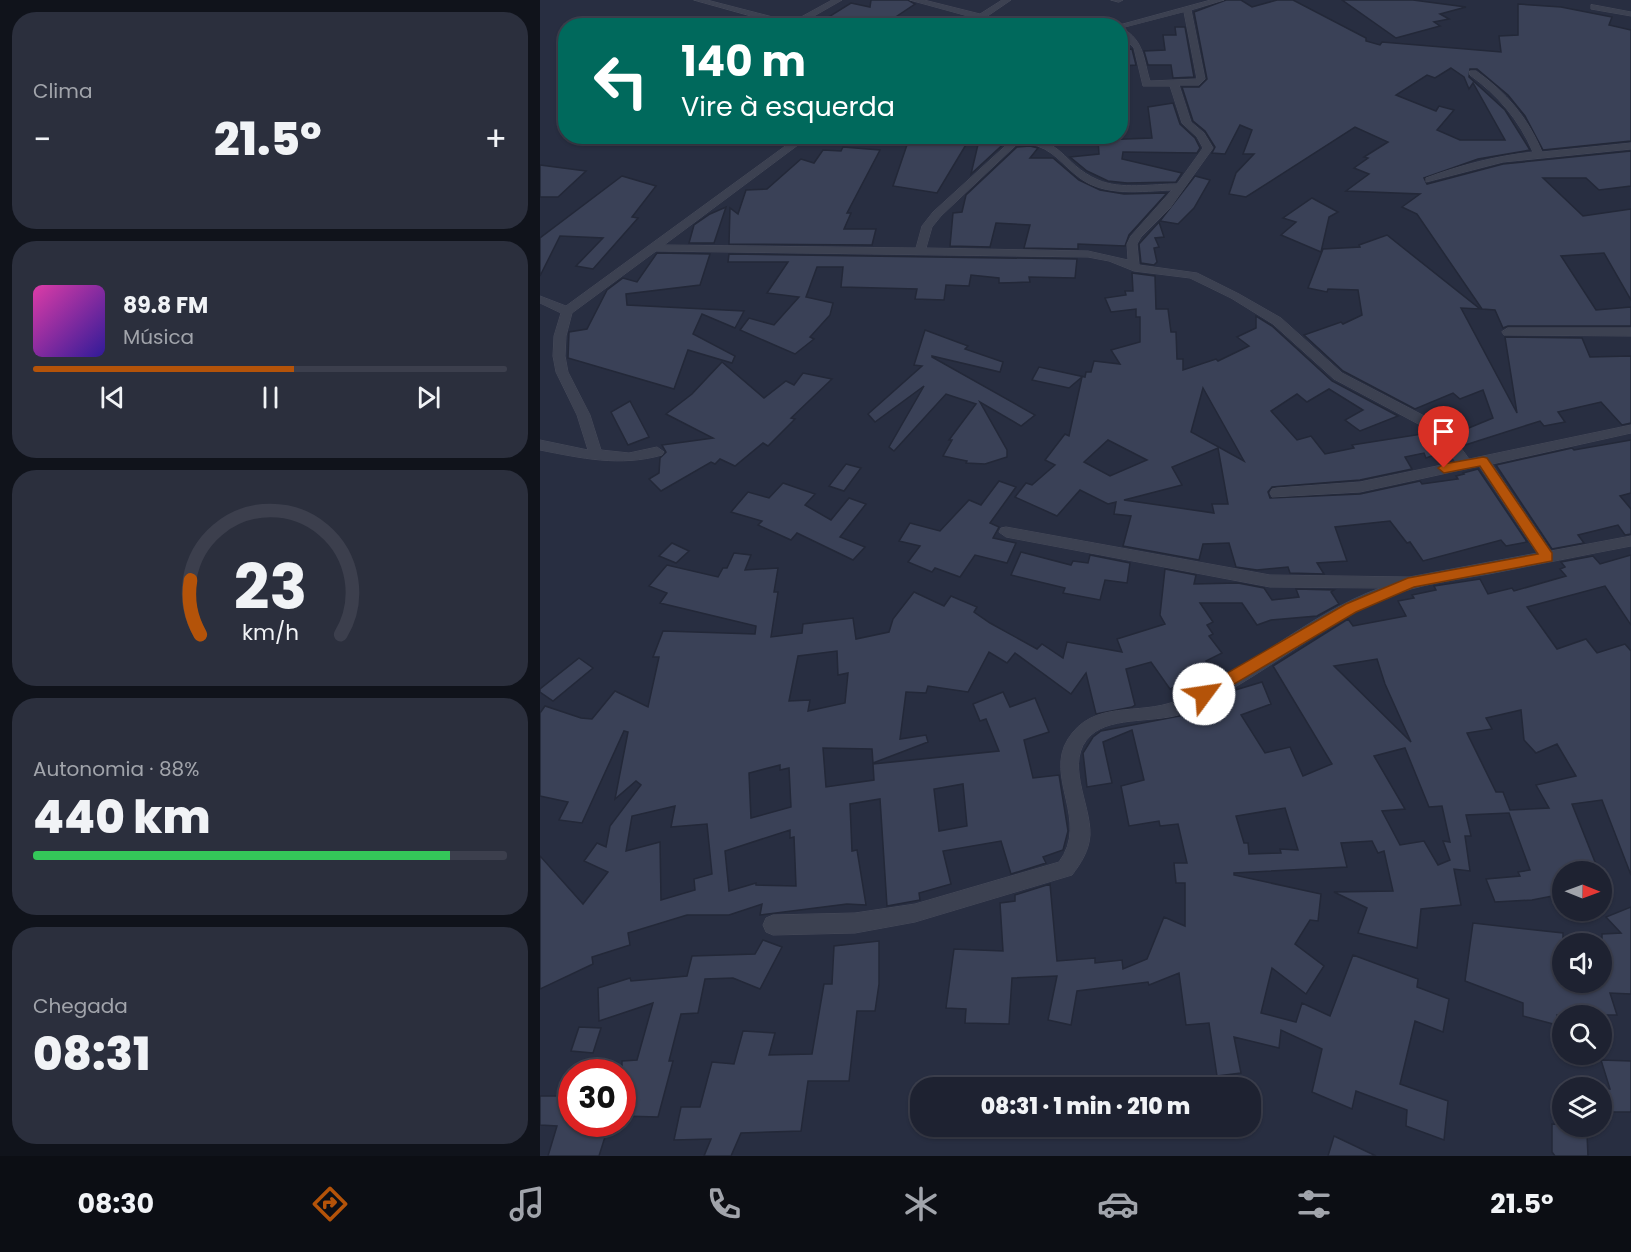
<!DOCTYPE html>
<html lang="pt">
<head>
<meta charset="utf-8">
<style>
	body { margin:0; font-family:Poppins,sans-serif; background:#2b2f3d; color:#f1f3f6; height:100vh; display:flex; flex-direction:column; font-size:22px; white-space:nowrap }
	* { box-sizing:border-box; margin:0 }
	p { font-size:20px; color:#a1a4ab }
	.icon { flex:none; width:33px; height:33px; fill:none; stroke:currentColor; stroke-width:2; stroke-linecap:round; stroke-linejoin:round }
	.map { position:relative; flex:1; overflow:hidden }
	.details { display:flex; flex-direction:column; gap:12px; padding:12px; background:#10131b; width:540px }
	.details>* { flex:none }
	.top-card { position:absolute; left:18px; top:18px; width:570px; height:126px; border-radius:24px; box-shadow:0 2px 4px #0004,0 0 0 2px #3c3f4d; background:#00695c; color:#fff; overflow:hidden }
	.needle { width:39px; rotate:91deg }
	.controls { position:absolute; left:1012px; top:861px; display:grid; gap:12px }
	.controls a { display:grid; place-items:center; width:60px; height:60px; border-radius:50%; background:#1e2231; box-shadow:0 2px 4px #0004,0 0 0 2px #3c3f4d; font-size:30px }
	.speed { position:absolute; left:18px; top:1059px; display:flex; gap:12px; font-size:30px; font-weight:700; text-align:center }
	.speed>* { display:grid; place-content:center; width:78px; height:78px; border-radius:50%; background:#1e2231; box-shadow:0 2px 4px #0004,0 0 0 2px #3c3f4d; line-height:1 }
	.speed .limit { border:9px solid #d22; background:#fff; color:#111 }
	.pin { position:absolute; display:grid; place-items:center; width:51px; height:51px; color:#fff; margin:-62px -26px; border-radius:50% 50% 50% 0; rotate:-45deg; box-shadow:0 0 6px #0007 }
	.pin .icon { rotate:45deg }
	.me { position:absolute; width:66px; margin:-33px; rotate:59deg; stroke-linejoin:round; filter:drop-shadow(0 0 4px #0008) }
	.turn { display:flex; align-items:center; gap:21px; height:126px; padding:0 24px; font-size:27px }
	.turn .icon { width:78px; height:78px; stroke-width:2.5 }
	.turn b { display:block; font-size:42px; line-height:51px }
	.big { font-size:45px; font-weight:800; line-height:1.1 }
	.details .widget { flex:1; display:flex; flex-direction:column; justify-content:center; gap:9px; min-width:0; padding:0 21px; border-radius:24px; background:#2b2f3d }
	.details .dial { align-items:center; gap:0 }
	.dial svg { height:156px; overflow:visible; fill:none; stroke:#3c3f4d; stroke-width:7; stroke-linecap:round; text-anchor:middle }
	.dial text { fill:#f1f3f6; stroke:none }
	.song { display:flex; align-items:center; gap:18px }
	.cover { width:72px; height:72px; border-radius:9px; background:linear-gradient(135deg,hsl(320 70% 55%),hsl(250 70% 35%)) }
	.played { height:6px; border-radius:3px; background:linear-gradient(90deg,#b45309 55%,#3c3f4d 55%) }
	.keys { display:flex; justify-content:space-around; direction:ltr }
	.heat { display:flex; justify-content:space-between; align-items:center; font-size:33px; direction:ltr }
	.charge { height:9px; border-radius:4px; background:linear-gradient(90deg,#34c759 88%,#3c3f4d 0) }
	.trip { position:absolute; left:370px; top:1077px; width:351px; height:60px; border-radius:24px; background:#1e2231; box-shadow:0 2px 4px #0004,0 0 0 2px #3c3f4d; font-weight:800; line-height:60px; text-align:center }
	.tab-bar { display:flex; height:96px; justify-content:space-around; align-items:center; background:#0c0e14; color:#a1a4ab }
	.tab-bar .icon { width:42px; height:42px }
	.tab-bar .active { color:#b45309 }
	.tab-bar b { font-size:27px; color:#f1f3f6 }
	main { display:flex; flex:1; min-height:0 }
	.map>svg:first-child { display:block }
</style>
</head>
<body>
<main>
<section class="details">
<div class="widget"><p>Clima</p>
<div class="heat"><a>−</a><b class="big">21.5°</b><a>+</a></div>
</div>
<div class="widget">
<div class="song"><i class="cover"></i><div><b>89.8 FM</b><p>Música</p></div></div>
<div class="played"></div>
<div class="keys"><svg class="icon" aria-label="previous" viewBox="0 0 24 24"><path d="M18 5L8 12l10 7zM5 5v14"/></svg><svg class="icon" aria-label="pause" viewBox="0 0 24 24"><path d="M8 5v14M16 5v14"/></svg><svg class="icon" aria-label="next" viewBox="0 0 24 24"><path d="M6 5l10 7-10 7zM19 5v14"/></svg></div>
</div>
<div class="widget dial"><svg viewBox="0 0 100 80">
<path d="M14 69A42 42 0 1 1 86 69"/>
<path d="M14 69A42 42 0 0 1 9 41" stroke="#b45309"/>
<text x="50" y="56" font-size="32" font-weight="700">23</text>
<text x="50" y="72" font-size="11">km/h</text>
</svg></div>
<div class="widget"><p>Autonomia · 88%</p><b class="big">440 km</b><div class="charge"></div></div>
<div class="widget"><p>Chegada</p><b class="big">08:31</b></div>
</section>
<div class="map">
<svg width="1091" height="1156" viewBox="0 0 1091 1156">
	<rect width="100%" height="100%" fill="#282e41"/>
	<!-- building -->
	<g fill="#3a4157" stroke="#232838" stroke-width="1.5" fill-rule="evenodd">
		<polygon points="331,0 368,0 375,4 342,26 274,26 311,3 330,7"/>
		<path d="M686,0H701L712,7L737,0H753L826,38V41L840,45L842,42L961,52L959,36L978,35V4L1021,7L1072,17L1069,25L1091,30V141L1003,150L985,116L968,95L937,69H930L929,77L965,110L990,150L938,159L884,178L887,184L963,164L1091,151V186L1059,190L1046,178H1003L1043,216L1091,209V300L1064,253L1021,256L1056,310L1091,307V326H968L963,328L955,310L942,309L877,214L862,207L880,194L806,191L829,174L814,168L828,158L824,157L848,142L815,127L706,197L689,194L696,173L714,154H703L712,130L700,125L685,154L672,153L675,147L665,131L653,121L642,87H659L667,79L654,12ZM911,68L924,77L929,89L933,83L965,140H920L897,130L914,110L899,106L896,111L856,95L887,75L895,78Z"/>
		<polygon points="802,0 873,0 926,7 900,14 909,19 894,22 900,26 856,38"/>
		<polygon points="635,27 645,27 654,77 633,78 631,65 608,65 604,51 625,50 623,35 636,35"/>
		<polygon points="592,49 596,65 580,66 580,50"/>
		<polygon points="633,103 640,124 655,138 660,148 657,153 583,152 582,159 642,173 636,182 587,183 568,181 547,171 530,157 559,154 558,140 612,138 608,107"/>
		<polygon points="370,136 427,143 397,193 353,186"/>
		<polygon points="440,136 508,136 505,140 471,137 431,174"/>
		<polygon points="490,146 498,148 490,158 513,158 539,180 560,190 584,194 627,193 589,235 585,246 538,244 538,249 484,248 490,225 456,223 450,247 410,246 413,213 422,212 426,195 477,147"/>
		<polygon points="303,147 340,150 307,213 311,213 304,229 336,229 332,245 189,244 190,208 198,214 206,190 227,189 261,159 274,163 283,150 301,151"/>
		<polygon points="0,165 46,171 18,197 0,197"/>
		<polygon points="82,176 116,186 92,217 98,218 53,269 36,266 63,238 20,236 0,276 0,238"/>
		<polygon points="655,176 670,180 654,208 638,224 620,221"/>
		<polygon points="772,198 798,212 789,217 781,252 741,235 756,222 743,218"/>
		<polygon points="186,207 174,243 149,243 154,225 170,214"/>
		<polygon points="619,222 624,237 615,238 619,247 614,248 617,262 614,265 601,263 599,244"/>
		<polygon points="847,235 940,309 921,308 977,413 965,337 1042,338 1050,357 1091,356 1091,423 1082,425 1061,402 1018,412 1025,422 1004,426 1000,421 922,446 914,434 953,418 943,390 920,399 913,393 875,409 803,371 764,335 801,322 803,324 822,315 818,290 788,289 787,292 768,288 783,249 820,247 819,245"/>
		<polygon points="117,253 170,254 160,285 86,294 87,305 204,311 195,328 162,314 153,334 195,356 192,363 148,350 134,389 28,358 29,332 47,329 67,290 83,278 97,282"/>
		<polygon points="189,254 537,259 535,278 489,277 490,282 459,283 459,278 431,275 429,286 406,285 404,300 375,299 377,289 301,287 303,267 277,267 266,297 293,303 290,315 270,337 274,339 255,354 200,330 209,318 234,325 259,297 227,293 248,262 188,262"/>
		<path d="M592,273L615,276L616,309H628L631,332H636L637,359H643V370L676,359L678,361L709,346L697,337L716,328V316L732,326L792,381L858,416L820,431L805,420L823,410L789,389L767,402L757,394L731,411L757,440L771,436L785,454L814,448L812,445L888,433L906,451L886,458L884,453L865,457L872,469L820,480L732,487L728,492L730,498L820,494L880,481L882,484L918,479L916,476L924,474L923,473L938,469L987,542L966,546L961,540L883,561L870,542L867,543L850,521L795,527L807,561L777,563L784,574L750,573L748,567L717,570L696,567L689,543L663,544L659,560L583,546L591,516L574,514L576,502L568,504L540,490L517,516L475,497L486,483L492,485L515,465L505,460L525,434L529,436L542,377L529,388L492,380L499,367L545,377L546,372H551L554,361L580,364L571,350L600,342V317H596V309L571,312L565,298L586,295L585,291H593ZM663,388L704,461L651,432ZM568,440L607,460L570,476L544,462ZM678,448L688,504H672L674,513L584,500L642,485L632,467Z"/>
		<polygon points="385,330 428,346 425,349 463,362 460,372 392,356 392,357 495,415 481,426 440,402 467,450 467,457 445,464 426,463 427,461 403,456 412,440 409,440 436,404 406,394 354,451 349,447 384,386 335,422 328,414 382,366 374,365"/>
		<polygon points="182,362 224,398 246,381 254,385 263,373 292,379 251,418 255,419 228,446 223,443 195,466 180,459 175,464 171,462 121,491 109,479 119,473 120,458 126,452 122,445 173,438 126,414 152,394"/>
		<polygon points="90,401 109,437 88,445 71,412"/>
		<polygon points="1091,440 1091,493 1080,496 1091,509 1091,534 1085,535 1078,525 1038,535 1044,543 1012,549 956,465 1032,448 1034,450"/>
		<polygon points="306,464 321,468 304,491 289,486"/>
		<polygon points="459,481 476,487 450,523 459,527 453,538 476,543 467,563 435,555 420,577 395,568 392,572 368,562 380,546 359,541 370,523 400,531 429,500 441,505"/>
		<polygon points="243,483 275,494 265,505 291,520 309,498 326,504 300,537 325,547 313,560 257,533 251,540 218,525 222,521 191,512 208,492 229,498"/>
		<polygon points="132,543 149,551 136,563 119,556"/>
		<polygon points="481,552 531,565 533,561 548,563 550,555 590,563 587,583 565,580 560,600 523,593 525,588 471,575"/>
		<path d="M194,553L211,555L205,570L238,568L234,592H238L231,637L262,633L263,624L313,618L316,639L349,632L353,619L374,592L404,606L411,596L437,607L434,612L450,623L497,649L502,644L523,658L527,642L582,652L577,639L625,624L620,615L625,569L656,575L654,584L698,583L724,588L732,600L759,597L756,589L794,590L791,592L799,604L777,616L731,620L717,625L702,603H660L673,622L667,625L673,634L669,636L682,653L666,661L680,677L655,690L651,680L630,689L611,662L586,669L595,705L592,707L556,714L546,673L531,694L475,653L467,663L449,652L428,692L388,686L386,693L366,692L360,739L386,735L388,742L333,763L332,749L283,748L286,787L334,780L333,764L459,751L446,719L440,721L433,704L463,692L470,707L495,698L509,732L484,740L493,778L519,775L528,831L523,850L503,857L506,863L471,874L461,841L403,851L411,884L379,893L380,900L347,906L340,799L310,804L312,851L317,850L326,905L307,904L220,915L222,904L189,915H147L88,933L90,945L52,957L53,964L0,989V856L43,904L68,872L44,861L57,843L66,847L70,826L101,785L96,781L75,799L88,732L84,731L42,823L19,820L28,802L0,796V713L5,706L41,718L52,719L75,691L108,707L119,657H113L123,631L215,634L216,626L120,603L127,593L109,586L127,565L178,577L183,568H187ZM297,651L298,675L308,673L305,703L268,711L270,700L249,701L258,656ZM240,765V770L249,768L251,807L211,818L209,773ZM423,784L427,826L399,831L394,789ZM135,806L131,827L167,824L172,874L154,879L155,890L121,900L120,842L86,851L92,816ZM250,830V838L254,837L256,886L216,885V883L189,891L185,851Z"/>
		<path d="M1091,555V625L1065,586L987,607L1017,649L1046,639L1057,653L1085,644L1091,651V875L1062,800L1032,804L1059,872L1023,870V894L992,900L955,902L946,879L980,876L978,872L990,870L969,813L926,815L931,836H925L930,871L914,869L921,905L881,909L877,948L818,933L827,908L794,892L853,891L844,851L838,853L832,841L801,843L807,867L694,873V875L781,894L778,921L770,920L755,944L784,966L766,994L732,968L721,1013L756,1022L762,1003L790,1016L813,955L878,979L877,987L909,999L903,1032L875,1021L860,1084L908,1101L904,1140L866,1126L867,1110L816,1091L812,1109L772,1092L782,1049L741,1030L739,1048L694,1037L701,1073L677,1076L669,1023L646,1025L639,973L609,985L608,982L537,991L531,1025L508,1020L517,976L472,978L469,1024L425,1023L426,1009L406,1008L414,949L463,951L460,903L475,901V895L510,884L517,961L555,958V963L582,960L583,969L607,959L624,917L645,926V883H636L634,863H647L638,824L620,826L619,821L589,826L581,786L604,780L592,730L563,742L572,783L547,787L543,753L553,737L561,731L666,711L664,706L692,691L722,682L731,704L701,715L725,753L750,747L763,776L792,764L733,666L808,619L813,626L866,616L858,601L874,598L872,595L896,590L894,586L940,579L948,594L972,588L974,591L1026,576L1020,569L1025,567L1021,562L1053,556L1060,564ZM837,659L845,684L871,742L794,666ZM981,710L984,740L996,753L1017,744L1036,776L996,785L1009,808L970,810L963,792H956L927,733L952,729L946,718ZM865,748L889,807L902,806L910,842L903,841L910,860L898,865L884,841L860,845L842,811L865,809L834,756ZM745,808L758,850L740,849L741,853L709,854L708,843H704L696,816Z"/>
		<polygon points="39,658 53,668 13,701 0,692 0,689"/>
		<polygon points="1091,907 1091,994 1070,993 1077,1015 1017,1015 1017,1025 983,1016 983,1003 925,981 933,923 1023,933 1023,982 1062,982 1062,934 1081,933 1066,917"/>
		<polygon points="223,940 242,947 220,989 193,978 165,979 158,1013 141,1014 129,1061 133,1061 118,1117 82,1116 82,1061 97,1060 113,1003 59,1021 58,988 90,978 91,981 147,976 152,956 215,954"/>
		<polygon points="339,941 339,984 335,1011 317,1011 309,1081 268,1081 261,1131 201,1133 191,1156 164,1156 171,1139 134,1140 141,1107 160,1107 172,1062 194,1064 203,1031 235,1033 229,1055 272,1054 284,984 292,984 294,946"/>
		<polygon points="39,1027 61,1028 53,1053 31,1051"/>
		<polygon points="1061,1060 1091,1061 1091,1112 1070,1112 1063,1089 1070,1089"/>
		<polygon points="28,1092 32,1092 32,1124 69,1124 59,1156 8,1156 17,1126 0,1125 0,1096 25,1096 23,1101 25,1101"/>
		<polygon points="1012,1124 1043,1126 1043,1133 1047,1134 1048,1156 1015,1156 1012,1152"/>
		<polygon points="794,1136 836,1156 788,1156"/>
	</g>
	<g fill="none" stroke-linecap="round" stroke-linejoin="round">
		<!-- street casing -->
		<g stroke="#464a5a" stroke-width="1">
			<g id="street">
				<polygon points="154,0 167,0 252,22 292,0 302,0 260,24 262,26 247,26"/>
				<polygon points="370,0 384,0 440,14 462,0 471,0 433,26 423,26 434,18"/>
				<polygon points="571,0 583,0 579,2"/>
				<path d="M671,0H684L651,10L665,79L659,85H639L651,122L664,133L673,148L630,208L601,237L597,244L599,265L657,273L699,294L741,318L802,373L894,421L910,433L929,459L1091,425V433L952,464L1011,551L1091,536V546C1043,555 996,565 949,574C914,580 880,584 847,597C776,627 718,681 647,712C619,724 573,715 551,735C523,761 551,803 550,835C549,851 541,863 532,875L375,922L315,933L233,935L226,932L223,925L226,918L233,915L315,913L375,904L519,862C550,821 504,777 528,739C553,699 599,716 636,701C708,672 766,615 840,588L730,587L466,537L459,532L461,528L466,527L730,575L869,577L997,553L939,466L820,492L732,497L730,493L732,489L737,488L820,482L916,462L900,439L884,427L794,379L733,324L691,298L650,278L594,271L569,261L548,257L116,251L32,313L26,336L25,356L28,372L50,415L61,450L89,453L117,447L124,452L122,455C80,467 41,458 0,450V440L48,450L37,415L16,372L13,356L14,336L21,313L0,303V296L26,306L259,136H270L124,245L376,248L382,226L393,212L473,139C526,136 519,163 558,180C581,190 612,184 637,184L663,148L657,137L642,123L630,86H603L594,48L580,34V26H576ZM644,12L657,79L610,81C603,59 605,41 582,28ZM490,144C513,148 522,165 540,178C565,197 602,191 632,190L591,236L587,244L588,260L548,251L386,248L392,227L401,216L476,145Z"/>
				<polygon points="1054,5 1091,12 1091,16 1051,9 1051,5"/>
				<path d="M930,71H936C966,92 988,118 1002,152L1091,143V149L963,162L886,182V178C921,165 956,156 993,152C979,120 958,95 930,75Z"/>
				<polygon points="968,328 1091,328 1091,336 964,335 962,332"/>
			</g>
		</g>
		<!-- street -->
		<use href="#street" fill="#3c4151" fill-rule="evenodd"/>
	</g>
	<!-- route -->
	<polygon fill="#b45309" stroke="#753606" stroke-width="1.5" points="943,457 947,458 1012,553 1012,561 874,587 816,612 669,699 658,699 656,694 658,690 806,604 868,578 998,554 940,466 904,473 898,468 904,464"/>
</svg>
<div class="controls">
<a><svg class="needle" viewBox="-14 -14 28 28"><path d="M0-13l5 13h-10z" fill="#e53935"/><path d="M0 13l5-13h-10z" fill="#a1a4ab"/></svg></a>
<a><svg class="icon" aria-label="sound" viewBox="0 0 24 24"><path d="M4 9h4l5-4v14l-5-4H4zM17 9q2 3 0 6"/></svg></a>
<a><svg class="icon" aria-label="search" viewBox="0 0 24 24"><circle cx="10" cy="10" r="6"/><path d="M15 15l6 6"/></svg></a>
<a><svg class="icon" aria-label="layers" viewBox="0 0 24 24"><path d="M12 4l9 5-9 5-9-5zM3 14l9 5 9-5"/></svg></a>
</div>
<div class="speed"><div class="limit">30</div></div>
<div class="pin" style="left:904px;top:468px;background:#d93025"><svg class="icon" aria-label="arrive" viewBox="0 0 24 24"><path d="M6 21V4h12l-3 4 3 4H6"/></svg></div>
<svg class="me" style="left:664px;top:694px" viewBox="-20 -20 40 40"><circle r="19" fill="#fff"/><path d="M0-13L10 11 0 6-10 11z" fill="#b45309"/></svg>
<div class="trip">08:31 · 1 min · 210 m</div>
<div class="top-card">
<div class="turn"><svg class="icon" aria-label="left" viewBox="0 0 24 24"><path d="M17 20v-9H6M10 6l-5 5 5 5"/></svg><div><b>140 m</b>Vire à esquerda</div></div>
</div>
</div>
</main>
<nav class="tab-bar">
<b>08:30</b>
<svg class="icon active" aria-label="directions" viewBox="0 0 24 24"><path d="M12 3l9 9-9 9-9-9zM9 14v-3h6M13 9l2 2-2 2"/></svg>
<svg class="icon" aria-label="music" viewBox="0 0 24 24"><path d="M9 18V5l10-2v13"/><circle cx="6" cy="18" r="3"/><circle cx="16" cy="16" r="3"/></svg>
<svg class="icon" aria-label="phone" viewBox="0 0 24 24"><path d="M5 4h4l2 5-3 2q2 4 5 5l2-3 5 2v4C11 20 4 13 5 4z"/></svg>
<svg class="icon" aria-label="climate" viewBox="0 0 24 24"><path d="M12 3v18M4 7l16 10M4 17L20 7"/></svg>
<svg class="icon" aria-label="car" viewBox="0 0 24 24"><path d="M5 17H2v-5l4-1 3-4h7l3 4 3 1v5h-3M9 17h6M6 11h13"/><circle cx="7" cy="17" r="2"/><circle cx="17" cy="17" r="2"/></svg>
<svg class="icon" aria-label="filters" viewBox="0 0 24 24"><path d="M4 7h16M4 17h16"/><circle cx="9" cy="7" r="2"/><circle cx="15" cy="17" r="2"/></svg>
<b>21.5°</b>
</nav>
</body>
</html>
